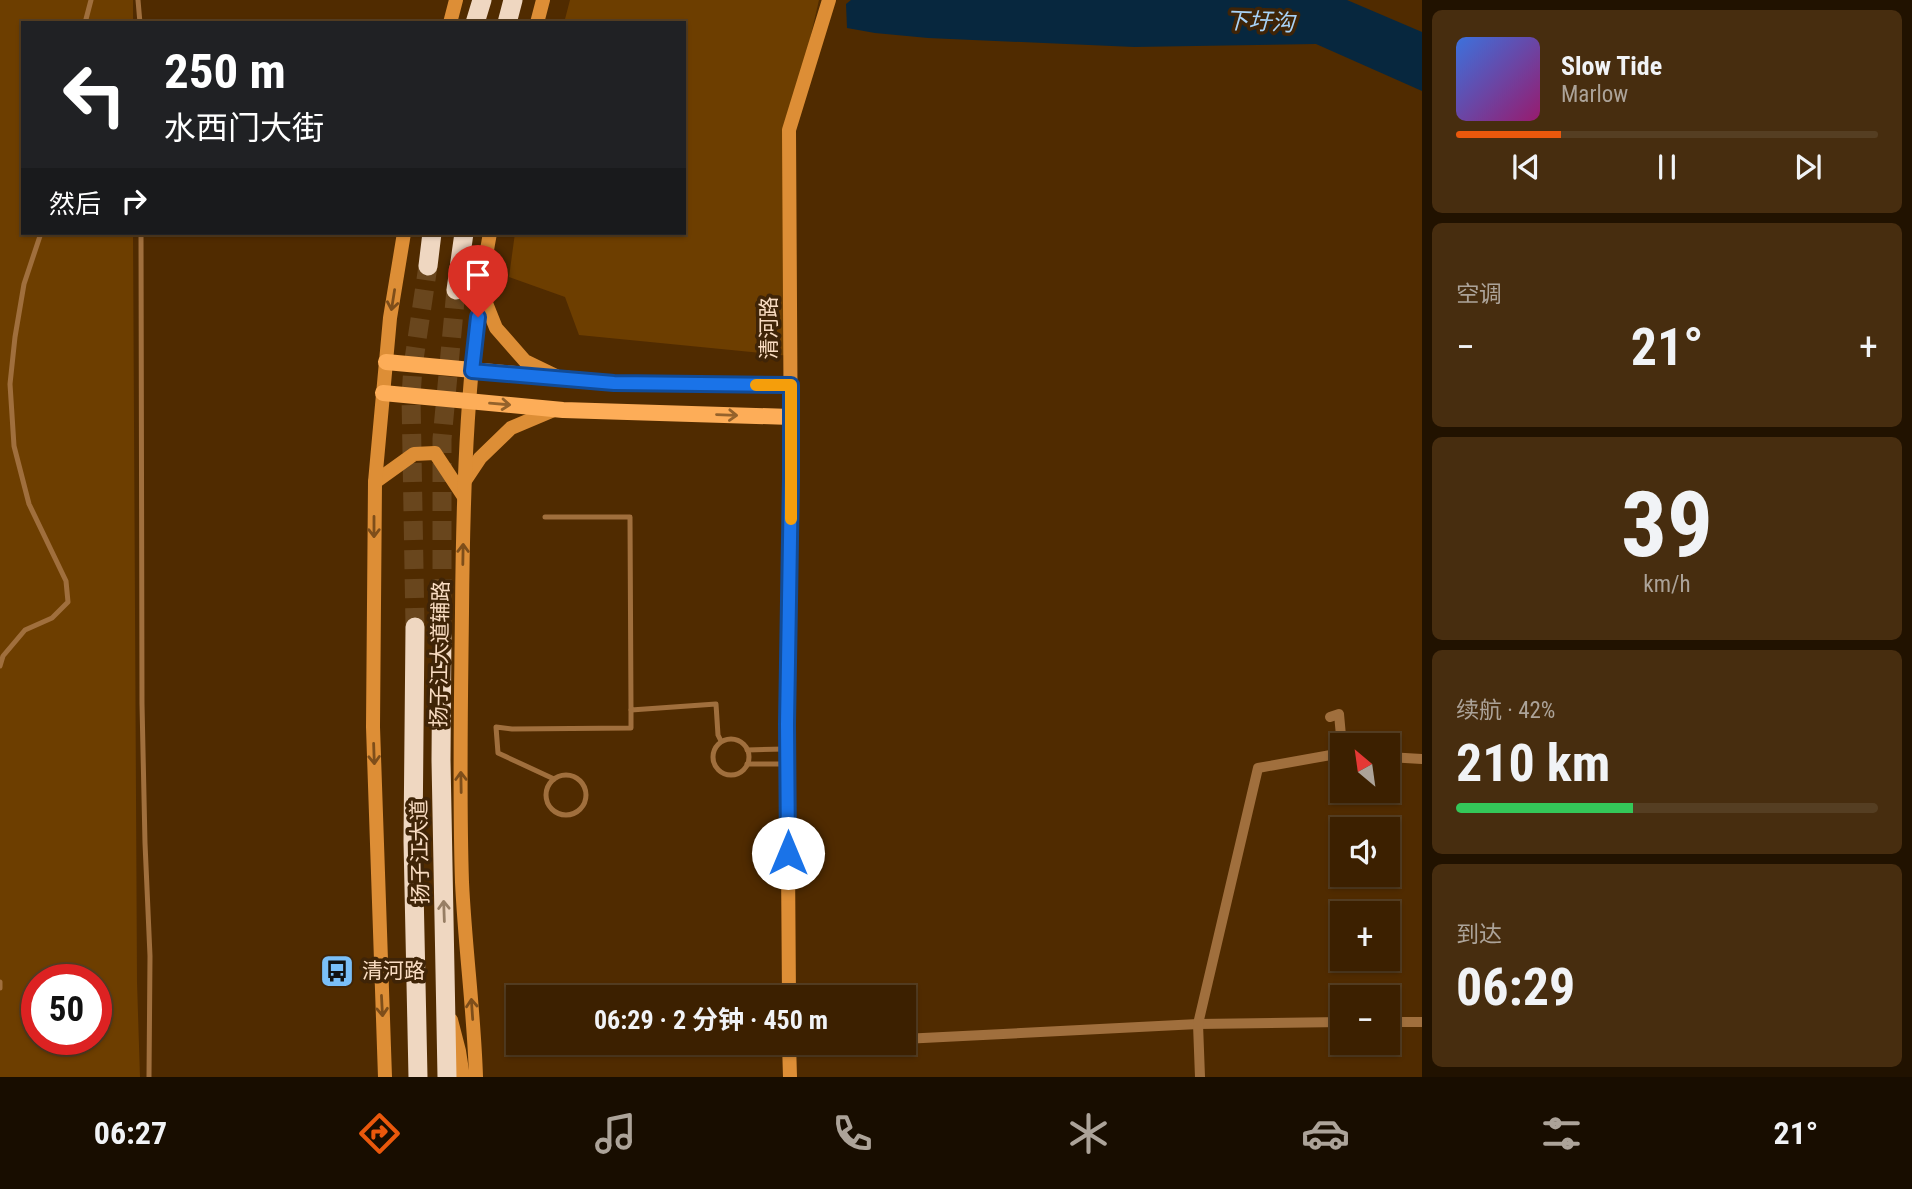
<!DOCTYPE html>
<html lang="zh">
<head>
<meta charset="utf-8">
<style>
	body { margin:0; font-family:"Roboto Condensed","Noto Sans SC",sans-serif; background:#472d0f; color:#f1f3f6; height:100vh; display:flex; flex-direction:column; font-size:26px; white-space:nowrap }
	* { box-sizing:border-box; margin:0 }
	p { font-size:23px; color:#aca399 }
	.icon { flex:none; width:38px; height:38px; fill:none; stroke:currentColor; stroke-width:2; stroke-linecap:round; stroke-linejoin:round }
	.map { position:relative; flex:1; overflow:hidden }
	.panel { display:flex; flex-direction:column; gap:10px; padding:10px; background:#211200; width:490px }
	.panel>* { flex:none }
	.hud { position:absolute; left:21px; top:21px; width:665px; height:214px; border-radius:0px; box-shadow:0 2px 5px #0004,0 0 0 2px #553e22; background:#202124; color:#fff; overflow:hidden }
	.needle { width:46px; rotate:331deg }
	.buttons { position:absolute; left:1330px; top:733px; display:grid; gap:14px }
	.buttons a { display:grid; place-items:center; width:70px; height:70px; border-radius:0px; background:#3c2000; box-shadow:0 2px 5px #0004,0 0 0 2px #553e22; font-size:35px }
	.speed { position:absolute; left:21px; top:964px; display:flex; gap:14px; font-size:35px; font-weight:700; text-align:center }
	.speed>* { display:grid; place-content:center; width:91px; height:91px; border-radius:50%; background:#3c2000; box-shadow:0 2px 5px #0004,0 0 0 2px #553e22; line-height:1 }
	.speed .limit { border:10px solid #d22; background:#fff; color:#111 }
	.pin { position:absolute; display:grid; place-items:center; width:60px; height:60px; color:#fff; margin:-72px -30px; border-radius:50% 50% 50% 0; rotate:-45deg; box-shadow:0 0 7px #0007 }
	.pin .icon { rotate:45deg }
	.me { position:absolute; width:77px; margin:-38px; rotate:0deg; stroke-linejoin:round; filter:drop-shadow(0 0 5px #0008) }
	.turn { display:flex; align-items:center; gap:24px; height:147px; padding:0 28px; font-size:32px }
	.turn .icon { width:91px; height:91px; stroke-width:2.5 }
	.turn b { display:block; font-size:49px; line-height:60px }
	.then { display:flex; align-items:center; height:66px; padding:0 28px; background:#0003; gap:14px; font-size:26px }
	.big { font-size:52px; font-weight:700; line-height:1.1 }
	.panel .card { flex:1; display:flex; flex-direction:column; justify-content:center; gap:10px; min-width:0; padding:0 24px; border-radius:10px; background:#472d0f }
	.panel .dial { align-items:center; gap:0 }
	.dial b { font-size:91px; line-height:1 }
	.song { display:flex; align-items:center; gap:21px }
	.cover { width:84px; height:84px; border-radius:10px; background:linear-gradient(135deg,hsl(220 70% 55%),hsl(320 70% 35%)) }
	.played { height:7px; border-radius:4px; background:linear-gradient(90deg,#ea580c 25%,#553e22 25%) }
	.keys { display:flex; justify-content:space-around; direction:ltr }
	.heat { display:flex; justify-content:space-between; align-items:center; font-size:38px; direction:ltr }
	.charge { height:10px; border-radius:5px; background:linear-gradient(90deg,#34c759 42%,#553e22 0) }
	.trip { position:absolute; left:506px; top:985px; width:410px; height:70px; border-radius:0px; background:#3c2000; box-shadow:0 2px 5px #0004,0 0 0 2px #553e22; font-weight:700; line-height:70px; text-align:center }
	.tabs { display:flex; height:112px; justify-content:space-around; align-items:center; background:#180d00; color:#aca399 }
	.tabs .icon { width:49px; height:49px }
	.tabs .selected { color:#ea580c }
	.tabs b { font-size:32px; color:#f1f3f6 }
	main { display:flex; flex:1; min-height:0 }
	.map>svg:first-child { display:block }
</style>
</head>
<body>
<main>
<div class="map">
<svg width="1422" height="1077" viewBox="0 0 1422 1077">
	<rect width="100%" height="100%" fill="#502b00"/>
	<!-- green -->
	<g fill="#6d3e00" fill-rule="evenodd">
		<path d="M0,0H133V23H23V233H133L137,982L140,1077H0ZM37,980H96V1040H37Z"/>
		<polygon points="570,0 819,0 789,130 791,356 579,335 565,297 509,277 515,233 684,233 684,23 564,23"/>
	</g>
	<!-- water -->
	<polygon fill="#07273e" points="851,0 1347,0 1422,32 1422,91 1316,44 1134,47 928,38 875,33 847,28 846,4"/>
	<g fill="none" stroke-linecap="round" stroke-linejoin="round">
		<!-- highway-tunnel -->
		<g stroke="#69461d" stroke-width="19" stroke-dasharray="19 10" stroke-linecap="butt">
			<polyline points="415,627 411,396 413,366 428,266"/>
			<polyline points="442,627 442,439 456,290"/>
		</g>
		<!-- lane -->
		<g stroke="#a06f3d" stroke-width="5">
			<polyline points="138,0 140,23"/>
			<polyline points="85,23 91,0"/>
			<polyline points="141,233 142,704 145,843 150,956 149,1077"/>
			<polyline points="545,517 630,517 631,710 716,704 718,735 721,741"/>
			<polyline points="0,666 3,656 25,630 52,618 68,602 66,581 29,504 14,446 10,384 15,337 24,284 41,233"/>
			<circle cx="731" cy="757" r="18"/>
			<polyline points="747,750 785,749"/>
			<polyline points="747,764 786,764"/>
			<circle cx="566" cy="795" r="20"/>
			<polyline points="554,779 498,753 496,727 512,729 631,728 631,710"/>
			<polyline points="0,982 0,988"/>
		</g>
		<!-- street -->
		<g stroke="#a06f3d" stroke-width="10">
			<polyline points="1330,717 1339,714 1342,747"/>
			<polyline points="1388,757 1422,759"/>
			<polyline points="1388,1022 1422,1022"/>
			<polyline points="903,1039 1198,1024 1342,1022"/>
			<polyline points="789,1044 815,1043"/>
			<polyline points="1200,1077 1198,1024 1258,768 1342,753"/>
		</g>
		<!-- secondary -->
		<g stroke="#dd8e36" stroke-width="14">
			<polyline points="450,23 456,0"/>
			<polyline points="537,23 543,0"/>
			<polyline points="482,293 496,328 525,361 556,376"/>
			<polyline points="466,479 480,458 511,428 556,409"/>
			<polyline points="375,482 414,454 435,453 464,497"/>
			<polyline points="789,998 787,724 791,478 789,130 829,0"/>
			<polyline points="451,1020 459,1051 463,1077"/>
			<polyline points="789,1043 790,1077"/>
			<polyline points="385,1077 373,727 375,482 390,318 404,233"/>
			<path d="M476,1077C474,1012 465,947 462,882C459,792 461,702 462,612C463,485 467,358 490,233"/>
		</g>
		<!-- primary -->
		<g stroke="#fdad58" stroke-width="16">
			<polyline points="386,362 614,383 791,385"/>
			<polyline points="383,393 563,410 791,417"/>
		</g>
		<!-- highway -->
		<g stroke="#efd7c1" stroke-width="19">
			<polyline points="475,23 482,0"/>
			<polyline points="507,23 513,0"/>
			<polyline points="428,266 432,233"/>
			<polyline points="456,290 464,233"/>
			<polyline points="415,627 413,841 418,1077"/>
			<polyline points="442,627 441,760 447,1077"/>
		</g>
	</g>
	<!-- one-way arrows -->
	<defs><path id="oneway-shaft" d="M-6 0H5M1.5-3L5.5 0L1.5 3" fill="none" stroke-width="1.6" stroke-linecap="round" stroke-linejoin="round" transform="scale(1.75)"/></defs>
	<g stroke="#7e4e1a">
		<use href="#oneway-shaft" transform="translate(393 300) rotate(99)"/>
		<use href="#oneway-shaft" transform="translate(374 527) rotate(90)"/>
		<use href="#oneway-shaft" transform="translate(463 554) rotate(-89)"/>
		<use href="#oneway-shaft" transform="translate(374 754) rotate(88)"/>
		<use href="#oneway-shaft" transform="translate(461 782) rotate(-91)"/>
		<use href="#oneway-shaft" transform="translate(382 1006) rotate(87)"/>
		<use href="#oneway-shaft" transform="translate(472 1009) rotate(-94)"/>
	</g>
	<g stroke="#94622b">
		<use href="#oneway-shaft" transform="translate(500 404) rotate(5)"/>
		<use href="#oneway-shaft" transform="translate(727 415) rotate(2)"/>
	</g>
	<use stroke="#977e64" href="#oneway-shaft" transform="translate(444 911) rotate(-92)"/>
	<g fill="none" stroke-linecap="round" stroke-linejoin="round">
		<!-- route casing -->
		<g stroke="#114b97" stroke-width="18">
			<polyline id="route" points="478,317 472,371 614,383 791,385 791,478 787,724 788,853"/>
		</g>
		<!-- route -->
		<use href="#route" stroke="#1a73e8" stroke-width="12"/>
		<!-- slow -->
		<polyline stroke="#f59e0b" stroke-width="12" points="756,385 791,385 791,519"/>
	</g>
	<!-- icons -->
	<defs>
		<g id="bus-square" transform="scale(1.75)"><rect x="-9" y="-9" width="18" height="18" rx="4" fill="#7abff8" stroke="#3f2407"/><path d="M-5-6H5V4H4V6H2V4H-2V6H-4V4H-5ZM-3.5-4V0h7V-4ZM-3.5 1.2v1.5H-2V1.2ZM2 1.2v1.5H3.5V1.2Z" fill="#111"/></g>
	</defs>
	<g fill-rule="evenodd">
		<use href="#bus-square" x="337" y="971"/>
	</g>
	<g text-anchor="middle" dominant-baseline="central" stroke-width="7" stroke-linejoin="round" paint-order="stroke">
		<!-- street labels -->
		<g font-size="21" fill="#f9dcc2" stroke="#3f2407">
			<text transform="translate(769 328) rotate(-90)">清河路</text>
			<text transform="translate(440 654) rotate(-89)">扬子江大道辅路</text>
			<text transform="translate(420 852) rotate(-91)">扬子江大道</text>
		</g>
		<!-- poi labels -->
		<g font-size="21" fill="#f9dcc2" stroke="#3f2407" text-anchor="start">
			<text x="362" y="971">清河路</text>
		</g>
		<!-- water labels -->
		<g font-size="23" font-style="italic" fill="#a8d3f8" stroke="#3f2407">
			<text transform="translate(1260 22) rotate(2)">下圩沟</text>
		</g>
	</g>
</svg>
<div class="buttons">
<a><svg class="needle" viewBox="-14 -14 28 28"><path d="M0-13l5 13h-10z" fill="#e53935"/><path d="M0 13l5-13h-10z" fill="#aca399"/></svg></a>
<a><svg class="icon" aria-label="sound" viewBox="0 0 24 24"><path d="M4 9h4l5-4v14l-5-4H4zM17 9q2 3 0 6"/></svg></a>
<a>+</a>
<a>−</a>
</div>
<div class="speed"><div class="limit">50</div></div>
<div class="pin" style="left:478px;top:317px;background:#d93025"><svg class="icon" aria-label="arrive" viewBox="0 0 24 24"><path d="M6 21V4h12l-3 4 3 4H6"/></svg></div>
<svg class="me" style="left:788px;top:853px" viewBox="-20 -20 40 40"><circle r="19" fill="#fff"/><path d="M0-13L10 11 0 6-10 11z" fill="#1a73e8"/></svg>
<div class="trip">06:29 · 2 分钟 · 450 m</div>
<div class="hud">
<div class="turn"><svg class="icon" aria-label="left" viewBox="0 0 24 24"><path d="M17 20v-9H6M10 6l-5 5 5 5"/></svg><div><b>250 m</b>水西门大街</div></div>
<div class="then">然后<svg class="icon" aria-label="right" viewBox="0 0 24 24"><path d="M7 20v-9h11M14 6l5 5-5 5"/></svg></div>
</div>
</div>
<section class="panel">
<div class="card">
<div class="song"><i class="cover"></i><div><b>Slow Tide</b><p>Marlow</p></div></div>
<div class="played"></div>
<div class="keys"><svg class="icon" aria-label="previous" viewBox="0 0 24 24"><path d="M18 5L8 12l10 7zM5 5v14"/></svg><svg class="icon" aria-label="pause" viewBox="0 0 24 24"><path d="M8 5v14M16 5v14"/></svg><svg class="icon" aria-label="next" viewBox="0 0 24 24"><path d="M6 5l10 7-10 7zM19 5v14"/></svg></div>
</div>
<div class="card"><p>空调</p>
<div class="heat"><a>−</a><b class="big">21°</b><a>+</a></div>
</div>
<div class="card dial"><b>39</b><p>km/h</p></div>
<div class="card"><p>续航 · 42%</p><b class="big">210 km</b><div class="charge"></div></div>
<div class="card"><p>到达</p><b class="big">06:29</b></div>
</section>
</main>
<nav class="tabs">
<b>06:27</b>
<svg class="icon selected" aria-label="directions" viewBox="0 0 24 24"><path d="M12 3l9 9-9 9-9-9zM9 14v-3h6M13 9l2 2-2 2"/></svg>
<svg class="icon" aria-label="music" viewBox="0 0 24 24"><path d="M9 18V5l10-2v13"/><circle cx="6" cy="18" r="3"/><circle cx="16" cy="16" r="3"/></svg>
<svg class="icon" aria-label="phone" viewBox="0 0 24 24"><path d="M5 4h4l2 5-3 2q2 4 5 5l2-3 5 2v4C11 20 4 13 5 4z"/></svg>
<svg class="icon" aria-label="climate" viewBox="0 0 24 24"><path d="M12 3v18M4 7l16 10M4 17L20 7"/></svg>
<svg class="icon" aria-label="car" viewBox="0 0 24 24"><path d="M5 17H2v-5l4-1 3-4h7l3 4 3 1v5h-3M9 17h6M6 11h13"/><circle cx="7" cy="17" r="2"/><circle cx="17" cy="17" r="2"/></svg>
<svg class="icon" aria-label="filters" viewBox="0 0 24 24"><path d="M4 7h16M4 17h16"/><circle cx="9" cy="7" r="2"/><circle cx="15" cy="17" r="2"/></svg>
<b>21°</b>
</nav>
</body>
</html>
